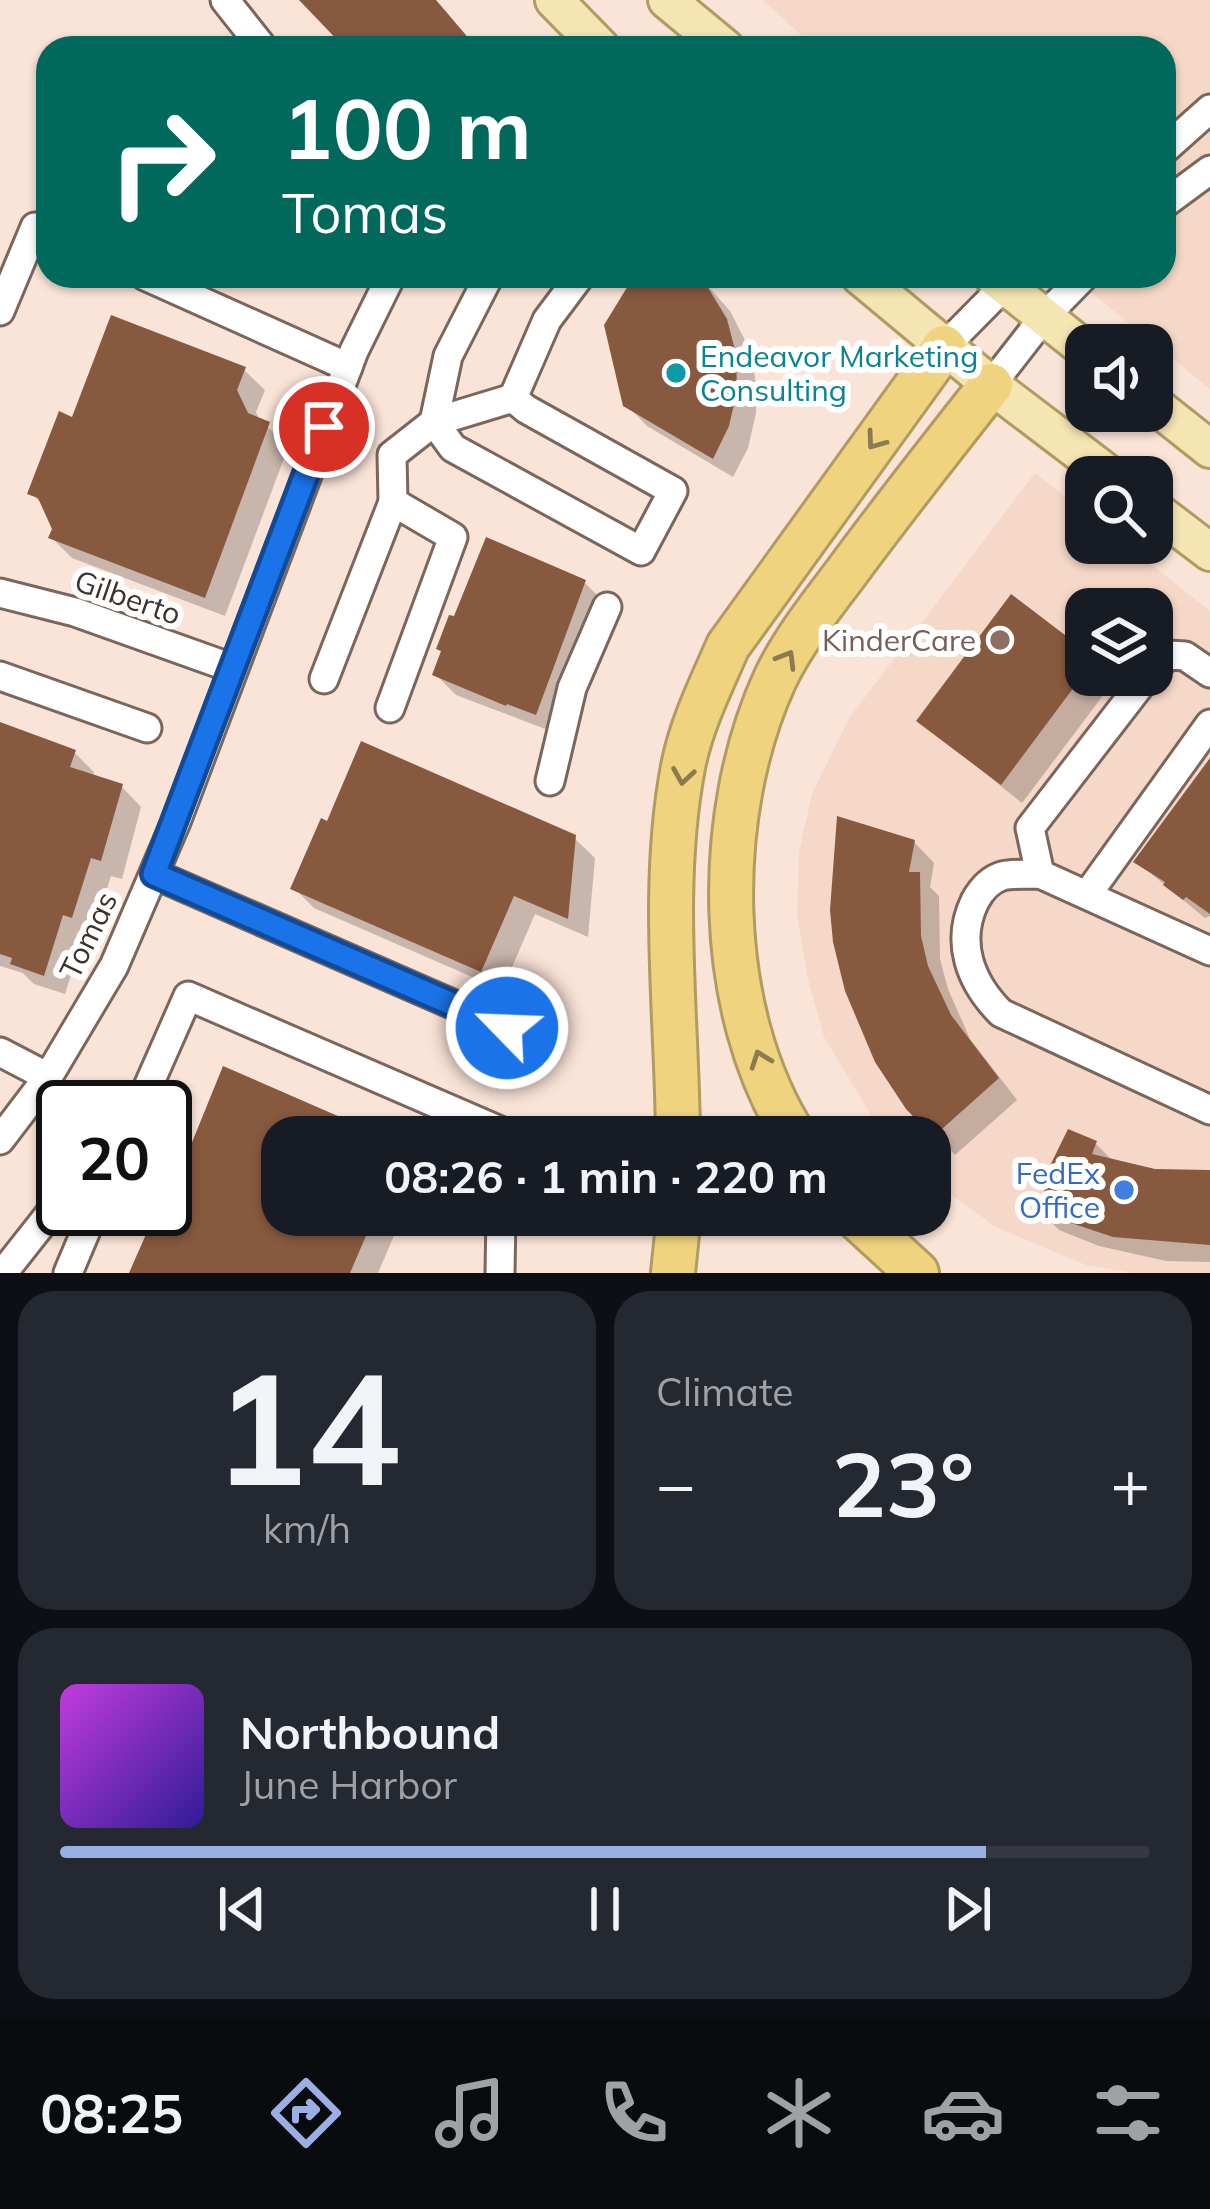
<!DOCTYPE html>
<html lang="en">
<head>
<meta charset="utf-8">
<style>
	body { margin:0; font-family:Mulish,sans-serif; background:#242831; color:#f1f3f6; height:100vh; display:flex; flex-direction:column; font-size:45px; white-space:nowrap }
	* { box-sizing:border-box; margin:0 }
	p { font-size:39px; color:#9ea1a6 }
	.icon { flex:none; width:66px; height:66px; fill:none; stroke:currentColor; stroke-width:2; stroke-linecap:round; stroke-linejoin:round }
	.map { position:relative; height:1273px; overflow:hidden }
	.drawer { display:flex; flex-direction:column; gap:18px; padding:18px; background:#0d0f14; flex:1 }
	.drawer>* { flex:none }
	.top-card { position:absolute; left:36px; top:36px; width:1140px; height:252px; border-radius:36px; box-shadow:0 3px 9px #0004; background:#00695c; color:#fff; overflow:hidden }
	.buttons { position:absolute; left:1065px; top:324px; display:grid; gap:24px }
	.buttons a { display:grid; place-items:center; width:108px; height:108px; border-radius:24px; background:#171b24; box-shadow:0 3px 9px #0004; font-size:60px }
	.speed { position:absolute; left:36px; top:1080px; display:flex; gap:24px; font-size:60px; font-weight:700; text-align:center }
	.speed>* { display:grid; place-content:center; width:156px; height:156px; border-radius:50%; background:#171b24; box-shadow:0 3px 9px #0004; line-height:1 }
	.speed .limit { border:6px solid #111; border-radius:18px; background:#fff; color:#111 }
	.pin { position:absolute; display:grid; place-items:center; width:102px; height:102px; color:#fff; margin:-51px; border:6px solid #fff; border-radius:50%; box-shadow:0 3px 12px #0007 }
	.me { position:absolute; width:132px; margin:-66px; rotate:294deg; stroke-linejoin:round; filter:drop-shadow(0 0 9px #0008) }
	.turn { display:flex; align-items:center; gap:42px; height:252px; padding:0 48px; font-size:54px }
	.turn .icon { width:156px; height:156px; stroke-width:2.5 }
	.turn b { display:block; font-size:84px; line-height:102px }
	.big { font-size:90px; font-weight:700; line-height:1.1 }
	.drawer .widget { flex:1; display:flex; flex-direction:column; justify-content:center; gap:18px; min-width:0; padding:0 42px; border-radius:36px; background:#242831 }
	.drawer .dial { align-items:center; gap:0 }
	.dial b { font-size:156px; line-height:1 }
	.song { display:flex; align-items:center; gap:36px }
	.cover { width:144px; height:144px; border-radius:18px; background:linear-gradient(135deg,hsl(290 70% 55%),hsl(250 70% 35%)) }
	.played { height:12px; border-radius:6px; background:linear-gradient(90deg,#9aafe3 85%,#363941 85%) }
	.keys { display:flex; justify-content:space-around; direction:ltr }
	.heat { display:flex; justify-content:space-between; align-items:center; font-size:66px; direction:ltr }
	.drawer .tiles { flex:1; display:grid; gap:18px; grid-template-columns:1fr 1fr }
	.widget:last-child { grid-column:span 2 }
	.trip { position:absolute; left:261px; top:1116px; width:690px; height:120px; border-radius:36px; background:#171b24; box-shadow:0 3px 9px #0004; font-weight:700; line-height:120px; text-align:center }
	.tabs { display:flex; height:192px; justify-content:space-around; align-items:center; background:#090b0e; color:#9ea1a6 }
	.tabs .icon { width:84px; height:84px }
	.tabs .on { color:#9aafe3 }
	.tabs b { font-size:54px; color:#f1f3f6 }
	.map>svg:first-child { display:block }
</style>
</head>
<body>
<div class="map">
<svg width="1210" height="1273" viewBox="0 0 1210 1273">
	<rect width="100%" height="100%" fill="#fae3d7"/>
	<!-- built -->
	<g fill="#f5d8c7" fill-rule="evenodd">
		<polygon points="763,0 1210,0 1210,389 1071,276 1164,276 1164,48 815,48"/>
		<path d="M1035,473L1086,513V543H1124L1210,611V1273H1134L1086,1265L996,1227L930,1179V1137H887L880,1130L824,1037L808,979L797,915L799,852L812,794L850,717ZM1086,609H1152V675H1086Z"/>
	</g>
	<!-- shadow -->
	<g fill="#0003">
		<polygon points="303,0 435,0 476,48 346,48"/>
		<polygon points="638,276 699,276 730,311 746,342 755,377 756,413 748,448 733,477 647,426 626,404"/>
		<polygon points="244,370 265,390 256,412 260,421 289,445 225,616 72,558 52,538 55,529 46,508 31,493 74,421"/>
		<polygon points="585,583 605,603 556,733 456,695 435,674"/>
		<polygon points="1086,655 1086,675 1108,675 1114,681 1022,803 920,721"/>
		<polygon points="0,726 74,752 94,772 93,777 121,786 141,807 122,879 111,876 92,936 84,933 65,994 34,984 23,973 0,966"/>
		<polygon points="1210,763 1210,916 1205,918 1137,862"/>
		<polygon points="328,825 574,838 595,858 588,937 535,914 502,990 314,908 294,888"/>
		<polygon points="914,842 934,863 930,887 939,896 940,959 948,989 970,1039 1017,1100 955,1155 909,1107 877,1060"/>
		<polygon points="224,1070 379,1137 282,1137 282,1215 403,1215 378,1273 132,1273 148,1236 153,1239"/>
		<polygon points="1096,1144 1114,1162 1154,1172 1210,1172 1210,1262 1166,1261 1099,1246 1059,1230 1039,1210"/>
	</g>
	<!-- building -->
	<g fill="#87593f">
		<polygon points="299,0 436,0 477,48 368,48 359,37 345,48"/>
		<polygon points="634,276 701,276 727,319 736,354 737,391 729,426 713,459 623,406 604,325"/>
		<polygon points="111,315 246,367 237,390 248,413 270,422 205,598 48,538 52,529 38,498 27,494 59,411 72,417"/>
		<polygon points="486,537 586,580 536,715 507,704 506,706 432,675 441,651 436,649 449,615 454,616"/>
		<polygon points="1011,594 1086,651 1086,671 1001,785 916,721"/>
		<polygon points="0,722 76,750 70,767 123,784 101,861 91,858 72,918 63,915 44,976 10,964 12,958 0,954"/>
		<polygon points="361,741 576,835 568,919 514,896 481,972 290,889 321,818 327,821"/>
		<polygon points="1210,758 1210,914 1186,897 1183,900 1163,885 1165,882 1133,862"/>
		<polygon points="837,816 915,840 909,872 920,872 921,936 928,966 951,1015 999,1078 933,1137 906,1109 875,1062 845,991 833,942 830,910"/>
		<polygon points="223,1066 386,1137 282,1137 282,1215 375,1215 350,1273 129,1273 147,1232 151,1235 165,1209"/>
		<polygon points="1068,1129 1097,1141 1092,1154 1155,1169 1210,1170 1210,1245 1113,1237 1035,1211 1048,1183 1043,1180"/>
	</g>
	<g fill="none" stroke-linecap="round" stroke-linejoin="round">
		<!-- minor casing -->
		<g stroke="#7a665b" stroke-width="33">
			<g id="minor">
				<polyline points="225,0 263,48"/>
				<polyline points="1164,150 1210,109"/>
				<polyline points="1164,204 1210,170"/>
				<polyline points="145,276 348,367"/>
				<polyline points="489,276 448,356 434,422 453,448 641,551 673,491 526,409 513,398 547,320 580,276"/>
				<polyline points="0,311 35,227 48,232"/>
				<polyline points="944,347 1014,276"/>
				<polyline points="991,385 1044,317 1084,276"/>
				<polyline points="0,593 75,612 232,668"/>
				<polyline points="1152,669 1169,655 1185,656 1210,673"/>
				<polyline points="1148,675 1030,828 1040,874 1210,951"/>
				<polyline points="0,676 147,728"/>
				<polyline points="324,679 393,502 392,455 434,422 513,398"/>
				<polyline points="390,708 453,537 393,502"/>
				<polyline points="550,781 572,688 607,607"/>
				<polyline points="154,874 507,1028"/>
				<path d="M1040,874C1028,875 1013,873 1002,876C989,880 981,890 975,901C955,942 970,982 1001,1013L1210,1110"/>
				<polyline points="1087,895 1210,724"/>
				<polyline points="0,1052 48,1077"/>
				<polyline points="139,1107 188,996 500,1131 500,1137"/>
				<polyline points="0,1140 48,1077 114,966 176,822 354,351 391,276"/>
				<polyline points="3,1273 63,1197"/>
				<polyline points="68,1273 95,1209"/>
				<polyline points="500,1273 501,1215"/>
			</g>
		</g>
		<!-- major casing -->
		<g stroke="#b09b62" stroke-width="42">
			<g id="major">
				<polyline points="554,0 601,48"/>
				<polyline points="667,0 725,48"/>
				<polyline points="860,276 991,385 1112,477"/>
				<polyline points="993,276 1086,350"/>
				<polyline points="1152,403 1210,449"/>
				<polyline points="1152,508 1210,552"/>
			</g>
		</g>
		<!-- highway casing -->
		<g stroke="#b09b62" stroke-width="48">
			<g id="highway">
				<path d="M678,1137C677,1015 660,888 683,767C691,725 711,685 728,646L944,347"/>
				<path d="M795,1137C714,1011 713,814 775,679C793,641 821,606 846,573C893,509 942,447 991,385"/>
				<polyline points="854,1215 917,1273"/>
				<polyline points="673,1273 679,1215"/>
			</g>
		</g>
		<!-- minor -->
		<use href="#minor" stroke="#fff" stroke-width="27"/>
		<!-- major -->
		<use href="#major" stroke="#f5e5b2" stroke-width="36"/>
		<!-- highway -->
		<use href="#highway" stroke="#efd37e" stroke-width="42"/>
	</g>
	<!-- one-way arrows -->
	<defs><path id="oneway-chevron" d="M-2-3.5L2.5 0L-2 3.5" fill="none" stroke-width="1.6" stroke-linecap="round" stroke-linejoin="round" transform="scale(3)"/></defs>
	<g stroke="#8c7a52">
		<use href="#oneway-chevron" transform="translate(875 441) rotate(126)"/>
		<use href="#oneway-chevron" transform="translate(787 659) rotate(-59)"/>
		<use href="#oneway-chevron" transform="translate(683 776) rotate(99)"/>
		<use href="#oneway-chevron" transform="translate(760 1059) rotate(-110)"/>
	</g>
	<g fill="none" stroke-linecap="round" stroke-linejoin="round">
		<!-- route casing -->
		<g stroke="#114b97" stroke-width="30">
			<polyline id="route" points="324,427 154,874 507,1028"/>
		</g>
		<!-- route -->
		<use href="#route" stroke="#1a73e8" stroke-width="21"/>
	</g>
	<!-- markers -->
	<circle fill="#0f9aa8" stroke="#fff" stroke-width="4.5" cx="676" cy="373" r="12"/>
	<circle fill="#8d6e63" stroke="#fff" stroke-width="4.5" cx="1000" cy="640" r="12"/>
	<circle fill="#3f7fe0" stroke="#fff" stroke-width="4.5" cx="1124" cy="1190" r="12"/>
	<g text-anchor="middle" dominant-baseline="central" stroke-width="12" stroke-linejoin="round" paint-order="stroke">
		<!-- culture labels -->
		<g font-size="30" fill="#0d838f" stroke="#fff" text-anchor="start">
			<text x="700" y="356">Endeavor Marketing<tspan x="700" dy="34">Consulting</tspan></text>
		</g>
		<!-- street labels -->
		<g font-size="30" fill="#3b322e" stroke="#fff">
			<text transform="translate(128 597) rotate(19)">Gilberto</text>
			<text transform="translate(88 935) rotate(-64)">Tomas</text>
		</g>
		<!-- education labels -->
		<g font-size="30" fill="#785e54" stroke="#fff" text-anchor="end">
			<text x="976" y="640">KinderCare</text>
		</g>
		<!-- shop labels -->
		<g font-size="30" fill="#366cbe" stroke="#fff" text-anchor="end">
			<text x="1100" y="1173">FedEx<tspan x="1100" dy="34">Office</tspan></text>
		</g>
	</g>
</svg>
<div class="buttons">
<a><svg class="icon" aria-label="sound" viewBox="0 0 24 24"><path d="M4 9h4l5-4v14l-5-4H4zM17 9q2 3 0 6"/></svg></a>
<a><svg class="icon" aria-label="search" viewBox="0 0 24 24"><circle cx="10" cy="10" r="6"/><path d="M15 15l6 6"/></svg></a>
<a><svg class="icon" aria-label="layers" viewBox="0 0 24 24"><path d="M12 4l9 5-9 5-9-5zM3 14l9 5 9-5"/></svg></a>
</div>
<div class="speed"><div class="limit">20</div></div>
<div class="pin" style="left:324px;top:427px;background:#d93025"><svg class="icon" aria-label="arrive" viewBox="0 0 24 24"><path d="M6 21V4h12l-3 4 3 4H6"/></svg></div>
<svg class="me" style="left:507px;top:1028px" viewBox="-20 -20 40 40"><circle r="17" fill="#1a73e8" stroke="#fff" stroke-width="3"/><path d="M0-11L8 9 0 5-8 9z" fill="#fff"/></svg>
<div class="trip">08:26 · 1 min · 220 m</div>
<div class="top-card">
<div class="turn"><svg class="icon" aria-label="right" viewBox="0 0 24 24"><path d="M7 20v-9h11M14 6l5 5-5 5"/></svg><div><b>100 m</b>Tomas</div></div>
</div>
</div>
<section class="drawer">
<div class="tiles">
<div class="widget dial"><b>14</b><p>km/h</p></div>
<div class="widget"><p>Climate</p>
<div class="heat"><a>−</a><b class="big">23°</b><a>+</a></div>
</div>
<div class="widget">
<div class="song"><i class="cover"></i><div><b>Northbound</b><p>June Harbor</p></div></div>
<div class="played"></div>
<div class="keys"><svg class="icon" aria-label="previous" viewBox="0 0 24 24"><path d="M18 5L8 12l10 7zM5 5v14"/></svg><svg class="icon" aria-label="pause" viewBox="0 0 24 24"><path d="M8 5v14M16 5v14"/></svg><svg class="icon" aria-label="next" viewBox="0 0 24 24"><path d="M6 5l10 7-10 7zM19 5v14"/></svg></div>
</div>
</div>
</section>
<nav class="tabs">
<b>08:25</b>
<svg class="icon on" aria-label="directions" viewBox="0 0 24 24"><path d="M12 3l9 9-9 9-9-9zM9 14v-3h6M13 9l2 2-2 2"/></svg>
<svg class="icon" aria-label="music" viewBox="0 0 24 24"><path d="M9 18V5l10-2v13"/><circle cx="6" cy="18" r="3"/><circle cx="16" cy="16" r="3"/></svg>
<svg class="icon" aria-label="phone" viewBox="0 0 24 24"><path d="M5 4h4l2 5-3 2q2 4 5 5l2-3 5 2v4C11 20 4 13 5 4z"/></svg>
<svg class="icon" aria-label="climate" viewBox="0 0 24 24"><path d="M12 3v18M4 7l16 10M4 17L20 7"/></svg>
<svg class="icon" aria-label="car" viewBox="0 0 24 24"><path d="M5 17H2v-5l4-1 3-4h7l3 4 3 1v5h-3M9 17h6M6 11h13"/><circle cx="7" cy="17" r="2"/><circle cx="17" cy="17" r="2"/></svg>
<svg class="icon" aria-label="filters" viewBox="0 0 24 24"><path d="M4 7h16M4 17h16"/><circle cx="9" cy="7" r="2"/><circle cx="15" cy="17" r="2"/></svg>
</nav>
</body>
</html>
